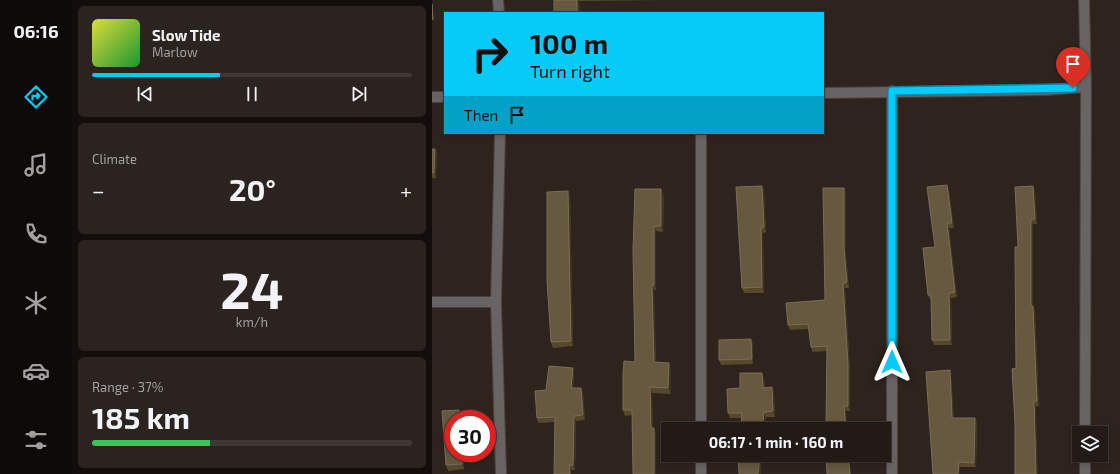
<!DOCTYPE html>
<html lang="en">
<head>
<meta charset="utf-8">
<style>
	body { margin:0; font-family:"Exo 2",sans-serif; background:#2a231f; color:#f1f3f6; height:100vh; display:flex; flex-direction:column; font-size:15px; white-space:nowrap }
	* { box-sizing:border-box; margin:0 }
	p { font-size:13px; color:#a2a1a1 }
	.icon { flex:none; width:22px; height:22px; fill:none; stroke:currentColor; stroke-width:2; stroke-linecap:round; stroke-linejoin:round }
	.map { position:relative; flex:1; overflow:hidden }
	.side { display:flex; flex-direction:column; gap:6px; padding:6px; background:#130e0c; width:360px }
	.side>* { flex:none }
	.top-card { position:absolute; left:12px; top:12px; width:380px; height:122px; border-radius:0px; box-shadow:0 2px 6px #0003,0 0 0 1px #3f3835; background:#06cbf9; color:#111; overflow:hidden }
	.fabs { position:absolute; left:640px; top:426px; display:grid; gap:8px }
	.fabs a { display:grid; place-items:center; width:36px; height:36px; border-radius:0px; background:#221a16; box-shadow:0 2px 6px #0003,0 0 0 1px #3f3835; font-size:20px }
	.speed { position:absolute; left:12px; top:410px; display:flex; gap:8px; font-size:20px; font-weight:700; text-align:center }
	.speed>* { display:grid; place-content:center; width:52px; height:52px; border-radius:50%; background:#221a16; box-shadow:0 2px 6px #0003,0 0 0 1px #3f3835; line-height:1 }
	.speed .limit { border:6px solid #d22; background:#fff; color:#111 }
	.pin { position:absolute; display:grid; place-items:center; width:34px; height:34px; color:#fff; margin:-41px -17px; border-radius:50% 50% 50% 0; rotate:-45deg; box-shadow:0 0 4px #0007 }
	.pin .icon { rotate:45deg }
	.me { position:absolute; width:44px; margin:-22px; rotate:0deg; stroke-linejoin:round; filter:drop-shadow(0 0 3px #0008) }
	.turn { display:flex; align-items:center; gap:14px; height:84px; padding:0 20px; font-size:18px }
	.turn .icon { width:52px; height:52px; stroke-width:2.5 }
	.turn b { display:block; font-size:28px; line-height:34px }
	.then { display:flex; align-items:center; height:38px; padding:0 20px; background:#0003; gap:8px; font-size:15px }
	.big { font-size:30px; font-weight:700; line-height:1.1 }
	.side .widget { flex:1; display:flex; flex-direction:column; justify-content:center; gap:6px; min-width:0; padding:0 14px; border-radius:6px; background:#2a231f }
	.side .dial { align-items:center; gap:0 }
	.dial b { font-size:52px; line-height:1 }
	.song { display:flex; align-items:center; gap:12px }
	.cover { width:48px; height:48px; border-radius:6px; background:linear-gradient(135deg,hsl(60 70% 55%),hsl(130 70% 35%)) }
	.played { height:4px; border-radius:2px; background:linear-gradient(90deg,#06cbf9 40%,#3f3835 40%) }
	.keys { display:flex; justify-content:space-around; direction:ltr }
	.heat { display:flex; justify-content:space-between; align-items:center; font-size:22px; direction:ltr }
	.charge { height:6px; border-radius:3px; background:linear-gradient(90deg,#34c759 37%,#3f3835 0) }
	.trip { position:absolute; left:229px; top:422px; width:230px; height:40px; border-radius:0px; background:#221a16; box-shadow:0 2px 6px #0003,0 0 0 1px #3f3835; font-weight:700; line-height:40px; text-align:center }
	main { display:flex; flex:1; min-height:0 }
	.dock { display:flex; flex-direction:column; width:72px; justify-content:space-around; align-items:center; background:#0e0a09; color:#a2a1a1 }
	.dock .icon { width:28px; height:28px }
	.dock .active { color:#06cbf9 }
	.dock b { font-size:18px; color:#f1f3f6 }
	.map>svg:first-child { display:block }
</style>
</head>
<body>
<main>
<nav class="dock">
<b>06:16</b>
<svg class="icon active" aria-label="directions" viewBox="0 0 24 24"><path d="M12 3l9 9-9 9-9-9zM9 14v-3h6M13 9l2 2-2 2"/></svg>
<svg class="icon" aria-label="music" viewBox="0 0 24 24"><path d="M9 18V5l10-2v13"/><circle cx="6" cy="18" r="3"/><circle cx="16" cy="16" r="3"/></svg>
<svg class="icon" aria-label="phone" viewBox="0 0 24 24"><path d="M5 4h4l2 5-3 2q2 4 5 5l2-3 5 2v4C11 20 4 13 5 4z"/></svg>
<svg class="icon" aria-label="climate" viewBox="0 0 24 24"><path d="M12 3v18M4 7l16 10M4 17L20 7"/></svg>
<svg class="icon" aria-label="car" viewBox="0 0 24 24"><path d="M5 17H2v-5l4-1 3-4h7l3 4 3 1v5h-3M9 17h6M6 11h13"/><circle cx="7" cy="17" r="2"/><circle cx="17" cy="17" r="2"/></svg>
<svg class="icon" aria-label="filters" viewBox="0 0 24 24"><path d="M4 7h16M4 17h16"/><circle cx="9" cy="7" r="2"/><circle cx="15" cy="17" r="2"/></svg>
</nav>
<section class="side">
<div class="widget">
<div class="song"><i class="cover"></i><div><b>Slow Tide</b><p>Marlow</p></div></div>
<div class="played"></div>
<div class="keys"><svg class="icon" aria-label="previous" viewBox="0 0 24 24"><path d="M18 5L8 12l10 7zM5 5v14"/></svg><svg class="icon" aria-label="pause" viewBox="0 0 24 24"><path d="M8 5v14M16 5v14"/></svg><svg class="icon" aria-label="next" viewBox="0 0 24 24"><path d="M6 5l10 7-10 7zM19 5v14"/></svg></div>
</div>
<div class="widget"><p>Climate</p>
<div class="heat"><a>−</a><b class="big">20°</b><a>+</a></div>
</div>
<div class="widget dial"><b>24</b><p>km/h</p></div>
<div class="widget"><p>Range · 37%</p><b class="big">185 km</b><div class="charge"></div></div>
</section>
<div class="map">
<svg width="688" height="474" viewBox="0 0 688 474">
	<rect width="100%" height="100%" fill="#2e231d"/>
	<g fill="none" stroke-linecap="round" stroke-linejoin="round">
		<!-- street casing -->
		<g stroke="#4c413c" stroke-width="12">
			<g id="street">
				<polyline points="66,0 67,13"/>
				<polyline points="652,0 654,87 653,433"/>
				<polyline points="460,91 460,474"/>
				<polyline points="391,93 614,90 654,87"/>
				<polyline points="0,97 13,97"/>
				<polyline points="68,133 64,302 69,474"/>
				<polyline points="269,133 269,429"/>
				<polyline points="0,302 64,302"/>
				<polyline points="269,455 269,474"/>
				<polyline points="653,474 653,455"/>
			</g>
		</g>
		<!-- street -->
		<use href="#street" stroke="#6a6364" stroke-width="10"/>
	</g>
	<!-- wall -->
	<g fill="#56482d">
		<polygon points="122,0 234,0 147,1 148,13 122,13"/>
		<polygon points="0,149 3,149 5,154 4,178 0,178"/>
		<polygon points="515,185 517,190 522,228 517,228 525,297 519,298 520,345 502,345 500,340 499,300 498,300 496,295"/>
		<polygon points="412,188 414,193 414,255 417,288 413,288 418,369 418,411 414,411 394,424 395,351 380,352 379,347 377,329 358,330 356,325 393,300"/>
		<polygon points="203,189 232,195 231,232 224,231 224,290 222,290 224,362 239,369 239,394 220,393 221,428 222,428 224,434 224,474 201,474 200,415 193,416 191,410 203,362"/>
		<polygon points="136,191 138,196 141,346 121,348 119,342"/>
		<polygon points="332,191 334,232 331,233 332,293 312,293 310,288"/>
		<polygon points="603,191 605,224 601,224 601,306 603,311 607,406 604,406 584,368 586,247"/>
		<polygon points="319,339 321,344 321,364 289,365 287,360"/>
		<polygon points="142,373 141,388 149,388 151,393 153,420 144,421 143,470 139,470 139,474 123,422 106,423 105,418"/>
		<polygon points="519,375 522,418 543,418 545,423 544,467 528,467 501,474"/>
		<polygon points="332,378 333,387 342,392 343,417 334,417 333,429 309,429 310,418 298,418 296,413"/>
		<polygon points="27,410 29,415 29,419 21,419 21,453 31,453 32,469 16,471 14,465 10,411"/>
	</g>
	<!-- shaded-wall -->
	<g fill="#3f331f">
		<polygon points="145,0 147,0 147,1 148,13 145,13"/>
		<polygon points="0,4 1,7 2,22 1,19"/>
		<polygon points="3,149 5,154 4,178 2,173"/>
		<polygon points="515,185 517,190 522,228 520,223"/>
		<polygon points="330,186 332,191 334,232 332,227"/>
		<polygon points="601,186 603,191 605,224 603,219"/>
		<polygon points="412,188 414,193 414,255 417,288 415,282 412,249"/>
		<polygon points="229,189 232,195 231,232 229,226"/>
		<polygon points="136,191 138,196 141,346 139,341"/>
		<polygon points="599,219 601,224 601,311 599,306"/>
		<polygon points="515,223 517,228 525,297 523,292"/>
		<polygon points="222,226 224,231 224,290 222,285"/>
		<polygon points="329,227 331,233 332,293 330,287"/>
		<polygon points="411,283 413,288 418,369 418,411 416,406"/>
		<polygon points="220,285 222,290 224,368 222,362"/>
		<polygon points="517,293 519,298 520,345 518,340"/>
		<polygon points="601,306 603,311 607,406 605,401"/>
		<polygon points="319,339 321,344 321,364 320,359"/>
		<polygon points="237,363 239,369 239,394 236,388"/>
		<polygon points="141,368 142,373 140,393 139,388"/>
		<polygon points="518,370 519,375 522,422 520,418"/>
		<polygon points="330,373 332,378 333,393 331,388"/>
		<polygon points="218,387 220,393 221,434 219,428"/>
		<polygon points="340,387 342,392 343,417 341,411"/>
		<polygon points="149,388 151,393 153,420 151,415"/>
		<polygon points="602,401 604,406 606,474 604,474"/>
		<polygon points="412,406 414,411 415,429 414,429"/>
		<polygon points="27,410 29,415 29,419 27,419"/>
		<polygon points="332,412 334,417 333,429 330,429"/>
		<polygon points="142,416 144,421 143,470 141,465"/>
		<polygon points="543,418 545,423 544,467 542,463"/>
		<polygon points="222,428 224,434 224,474 222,474"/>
		<polygon points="29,453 31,453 32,469 30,464"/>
		<polygon points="328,455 330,455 329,474 326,474"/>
		<polygon points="416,455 417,455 419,474 418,474"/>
		<polygon points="527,462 528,467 528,474 526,474"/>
		<polygon points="137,465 139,470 139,474 138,474"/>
	</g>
	<!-- building -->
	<g fill="#665940" stroke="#7a6e58">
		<rect x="122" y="0" width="23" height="13"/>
		<polygon points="0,4 1,19 0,20"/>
		<polygon points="0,149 3,149 2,173 0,173"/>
		<polygon points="515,185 520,223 515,223 523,292 517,293 518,340 500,340 499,295 496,295 491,248 503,247 495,187"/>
		<polygon points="330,186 332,227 329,227 330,287 310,288 304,187"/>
		<polygon points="601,186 603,219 599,219 599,306 601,306 605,401 602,401 604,474 583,474 583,424 580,369 584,368 583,247 586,247 583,187"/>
		<polygon points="391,188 412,188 412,249 415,282 411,283 416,364 416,406 412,406 414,429 391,429 391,425 394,424 395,346 379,347 376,324 356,325 354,303 393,300"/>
		<polygon points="203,189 229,189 229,226 222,226 222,285 220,285 222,362 237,363 236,388 218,387 219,428 222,428 222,474 201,474 200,410 191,410 191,374 192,361 203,362 201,250"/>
		<polygon points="136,191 139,341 119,342 115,280 115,192"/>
		<polygon points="319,339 320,359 287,360 287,340"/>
		<polygon points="117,366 141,368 139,388 149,388 151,415 142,416 141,465 137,465 138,474 122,474 123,417 105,418 103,391 114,390"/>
		<polygon points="518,370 520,418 543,418 542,463 527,462 526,474 501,474 494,372"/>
		<polygon points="308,373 330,373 331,388 340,387 341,411 332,412 330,429 309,429 310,413 296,413 295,389 308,388"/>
		<polygon points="27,410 27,419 21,419 21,453 29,453 30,464 14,465 10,411"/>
		<polygon points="306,455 328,455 326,474 307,474"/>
		<polygon points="394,455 416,455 418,474 395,474"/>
	</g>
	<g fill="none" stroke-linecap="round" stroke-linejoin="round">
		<!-- route casing -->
		<g stroke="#0484a2" stroke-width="10">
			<polyline id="route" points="460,362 460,91 641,88"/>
		</g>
		<!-- route -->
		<use href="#route" stroke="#06cbf9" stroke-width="7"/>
	</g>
</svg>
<div class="fabs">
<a><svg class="icon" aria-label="layers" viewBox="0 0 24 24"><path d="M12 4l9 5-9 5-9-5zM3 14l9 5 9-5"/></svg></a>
</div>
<div class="speed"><div class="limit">30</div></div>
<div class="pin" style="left:641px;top:88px;background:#d93025"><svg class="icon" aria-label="arrive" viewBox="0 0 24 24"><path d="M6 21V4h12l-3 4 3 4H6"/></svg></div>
<svg class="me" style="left:460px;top:362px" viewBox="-20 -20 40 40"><path d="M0-17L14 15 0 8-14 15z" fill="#06cbf9" stroke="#fff" stroke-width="4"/></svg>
<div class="trip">06:17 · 1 min · 160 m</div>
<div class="top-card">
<div class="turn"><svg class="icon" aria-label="right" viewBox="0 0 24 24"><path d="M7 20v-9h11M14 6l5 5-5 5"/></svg><div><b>100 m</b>Turn right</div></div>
<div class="then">Then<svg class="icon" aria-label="arrive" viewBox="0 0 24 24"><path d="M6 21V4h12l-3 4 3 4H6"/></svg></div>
</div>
</div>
</main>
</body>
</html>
